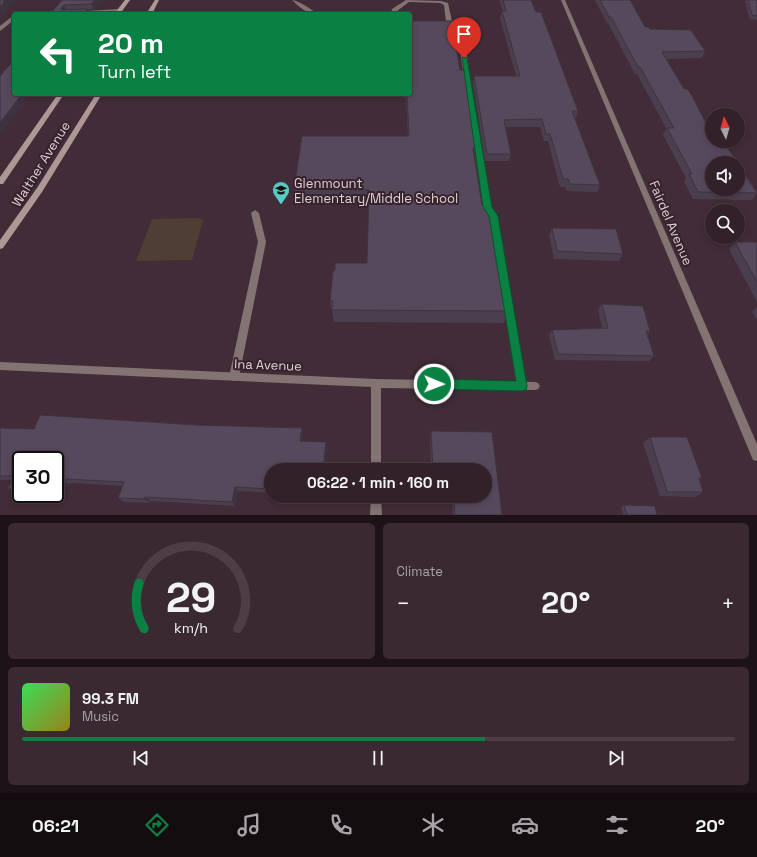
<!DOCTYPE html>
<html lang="en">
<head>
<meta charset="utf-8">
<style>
	body { margin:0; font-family:"Space Grotesk",sans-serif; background:#3a2931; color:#f1f3f6; height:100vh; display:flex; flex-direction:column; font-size:15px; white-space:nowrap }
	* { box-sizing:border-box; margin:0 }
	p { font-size:13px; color:#a8a3a8 }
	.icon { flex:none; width:22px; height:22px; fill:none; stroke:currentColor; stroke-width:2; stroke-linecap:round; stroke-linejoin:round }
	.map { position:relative; height:515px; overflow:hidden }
	.panel { display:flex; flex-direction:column; gap:8px; padding:8px; background:#1c1217; flex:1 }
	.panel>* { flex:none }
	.banner { position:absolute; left:12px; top:12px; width:400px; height:84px; border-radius:4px; box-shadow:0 2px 6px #0003,0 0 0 1px #4d3e46; background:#0b8043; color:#fff; overflow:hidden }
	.needle { width:26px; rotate:355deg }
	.buttons { position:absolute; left:705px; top:108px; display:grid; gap:8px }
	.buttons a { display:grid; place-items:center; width:40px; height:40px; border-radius:50%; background:#322129; box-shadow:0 2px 6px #0003,0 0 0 1px #4d3e46; font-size:20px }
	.speed { position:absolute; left:12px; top:451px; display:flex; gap:8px; font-size:20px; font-weight:700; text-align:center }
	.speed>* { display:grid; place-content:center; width:52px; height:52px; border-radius:50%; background:#322129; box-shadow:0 2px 6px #0003,0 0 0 1px #4d3e46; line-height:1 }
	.speed .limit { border:2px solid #111; border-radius:6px; background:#fff; color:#111 }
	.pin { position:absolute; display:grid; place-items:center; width:34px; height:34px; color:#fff; margin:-41px -17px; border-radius:50% 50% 50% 0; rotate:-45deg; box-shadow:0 0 4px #0007 }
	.pin .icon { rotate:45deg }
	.me { position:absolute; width:44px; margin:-22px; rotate:91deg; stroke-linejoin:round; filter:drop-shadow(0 0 3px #0008) }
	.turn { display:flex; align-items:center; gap:14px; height:84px; padding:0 20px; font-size:18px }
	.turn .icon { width:52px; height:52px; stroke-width:2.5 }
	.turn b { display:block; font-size:28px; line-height:34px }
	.big { font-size:30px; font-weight:600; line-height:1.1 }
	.panel .tile { flex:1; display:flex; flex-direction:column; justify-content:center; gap:6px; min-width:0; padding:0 14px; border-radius:6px; background:#3a2931 }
	.panel .dial { align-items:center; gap:0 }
	.dial svg { height:104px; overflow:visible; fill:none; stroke:#4d3e46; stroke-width:7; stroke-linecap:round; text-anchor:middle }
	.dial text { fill:#f1f3f6; stroke:none }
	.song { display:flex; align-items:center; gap:12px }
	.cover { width:48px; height:48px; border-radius:6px; background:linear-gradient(135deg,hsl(130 70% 55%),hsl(50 70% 35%)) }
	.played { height:4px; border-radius:2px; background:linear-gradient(90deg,#0b8043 65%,#4d3e46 65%) }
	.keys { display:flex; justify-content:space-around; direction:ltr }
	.heat { display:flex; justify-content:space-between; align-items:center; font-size:22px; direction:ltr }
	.panel .tiles { flex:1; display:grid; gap:8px; grid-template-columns:1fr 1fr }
	.tile:last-child { grid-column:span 2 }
	.trip { position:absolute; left:264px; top:463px; width:228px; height:40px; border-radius:20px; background:#322129; box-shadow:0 2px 6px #0003,0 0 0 1px #4d3e46; font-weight:600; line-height:40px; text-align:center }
	.menu { display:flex; height:64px; justify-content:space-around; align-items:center; background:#140d10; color:#a8a3a8 }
	.menu .icon { width:28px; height:28px }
	.menu .active { color:#0b8043 }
	.menu b { font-size:18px; color:#f1f3f6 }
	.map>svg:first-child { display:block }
</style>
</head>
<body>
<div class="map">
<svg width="757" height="515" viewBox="0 0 757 515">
	<rect width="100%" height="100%" fill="#422c37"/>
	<!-- green -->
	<polygon fill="#4e3e34" points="197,218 203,220 192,260 136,261 152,219"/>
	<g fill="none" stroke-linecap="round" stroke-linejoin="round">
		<!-- service -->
		<g fill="#837373" fill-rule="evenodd">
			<path d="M292,0C298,0 312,10 318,14C307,14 299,7 292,0Z"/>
			<polygon points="406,0 441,1 448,3 452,21 465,44 491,207 497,216 527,386 525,389 522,390 519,389 517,386 489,216 483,207 459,44 446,21 444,5 440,3 409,2 397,11 397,14 391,14 392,9"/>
			<polygon points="120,9 122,10 122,12 64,14 67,12"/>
			<polygon points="14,15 14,20 0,31 0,26"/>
			<polygon points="255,210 259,213 266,242 239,377 237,380 234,381 231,380 229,377 258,242 251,213"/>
		</g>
		<!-- minor -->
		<g fill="#837373" fill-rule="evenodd">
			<polygon points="561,0 565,0 757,444 757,461 753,460"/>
			<polygon points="0,362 376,379 535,382 538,383 540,386 538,389 535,390 381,388 381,470 371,470 371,387 0,370"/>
			<polygon points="371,496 381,496 382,515 370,515"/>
		</g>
		<!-- secondary -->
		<g fill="#af9796" fill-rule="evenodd">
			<polygon points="125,0 130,0 120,14 114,14"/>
			<polygon points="155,0 159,0 152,14 146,14"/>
			<polygon points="58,94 64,94 3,184 0,184 0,177"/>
			<polygon points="96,94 102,94 42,192 3,248 0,249 0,240 37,188"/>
		</g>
	</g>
	<!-- wall -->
	<g fill="#4b3f4f">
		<polygon points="62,0 102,0 94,9 82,10 50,14"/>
		<polygon points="499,0 531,0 536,12 578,111 576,118 575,118 600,185 597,192 567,191 565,187 560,187 548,141 544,141 540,127 505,127 511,154 509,161 485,161 473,84 474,76 516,76 500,18 502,11 503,11"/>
		<polygon points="595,0 630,0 645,27 705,51 702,58 666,59 709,129 731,153 757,192 757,193 752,200 693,199 684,181 686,178 663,135 666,128 637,74 635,74 608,23 607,23"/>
		<polygon points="746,0 757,0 757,20 750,19 745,2"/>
		<polygon points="460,70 477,148 475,159 482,205 508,311 504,323 334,322 330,301 335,270 367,263 369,203 296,203 294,189 408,136 406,98 404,98 404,94 410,94"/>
		<polygon points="552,228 623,254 619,261 554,259 549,235"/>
		<polygon points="735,242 757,242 757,302 729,249"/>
		<polygon points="602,304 650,331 647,335 654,356 649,361 555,360 549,335 552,330 602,328 598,310"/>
		<polygon points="757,307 757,320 752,312"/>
		<polygon points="0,428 34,429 303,433 302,441 326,442 328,448 271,470 271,493 238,491 235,506 151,501 150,503 124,502 118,498 122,486 73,483 68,484 64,495 41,494 55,494 55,460 21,460 21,493 17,493 8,489 11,480 0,480"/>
		<polygon points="431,431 492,432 502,515 453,515 452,496 485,496 485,470 431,470 430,437"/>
		<polygon points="650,437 702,478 699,479 703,492 695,497 660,496 643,443"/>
		<polygon points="624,505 657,515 623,515 621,507"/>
	</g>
	<!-- shaded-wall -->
	<g fill="#3d3340">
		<polygon points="5,0 18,0 10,4 2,16 0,12 0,8"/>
		<polygon points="95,0 102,0 94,9 91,4"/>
		<polygon points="64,5 67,10 63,14 61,8"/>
		<polygon points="87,9 89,14 84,14"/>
		<polygon points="22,94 30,94 0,134 0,123"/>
		<polygon points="302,428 303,433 302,446 300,441"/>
		<polygon points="326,442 328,448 325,470 323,470"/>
		<polygon points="61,479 68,484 64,495 56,491"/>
		<polygon points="235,487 238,491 235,506 232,502"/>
		<polygon points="145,497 151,501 150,503 144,499"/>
	</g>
	<!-- building -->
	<g fill="#57495c" stroke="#3d3340">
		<polygon points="0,0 5,0 0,8"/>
		<polygon points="62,0 95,0 91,4 64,5 61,8 62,10 87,9 84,14 50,14"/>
		<polygon points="503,0 531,0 536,12 541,12 578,111 572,111 600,185 570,184 568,179 563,179 550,134 546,134 542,119 504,120 511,154 487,154 474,76 520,76 502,11 506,11"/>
		<polygon points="600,0 630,0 645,27 648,27 650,29 691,30 705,51 662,52 684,89 687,89 691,94 709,129 712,132 712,141 724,141 731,153 738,163 712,163 712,189 738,189 738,164 757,193 698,192 689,174 692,174 667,128 674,128 640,67 638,67 611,17 609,17"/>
		<polygon points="748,0 757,0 757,16 752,15"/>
		<polygon points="410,21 452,21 460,70 465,70 477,148 473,148 482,205 490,205 508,311 332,310 333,301 330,301 333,271 335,270 335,263 367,263 369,190 294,189 302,136 409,136 407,94 410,94"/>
		<polygon points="12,62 14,62 14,94 22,94 0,123 0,76"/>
		<polygon points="552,228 616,229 623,254 557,251"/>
		<polygon points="735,242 757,242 757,282"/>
		<polygon points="602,304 643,306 650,331 646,331 654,356 558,354 552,330 608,328"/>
		<polygon points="40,415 197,425 302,428 300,441 326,442 323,470 271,470 271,489 235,487 232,502 145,497 144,499 118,498 124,482 65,479 61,479 56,491 55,491 55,460 21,460 21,489 8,489 13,476 0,476 0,428 34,429"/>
		<polygon points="431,431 492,432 502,515 455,515 454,496 485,496 485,470 433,470"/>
		<polygon points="650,437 687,437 702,478 699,478 703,492 667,492"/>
		<polygon points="624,505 655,506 657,515 627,515"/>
	</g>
	<!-- route -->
	<polygon fill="#0b8043" stroke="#07532c" points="462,57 467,58 492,207 498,216 527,386 526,390 522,391 434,389 430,388 429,384 430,380 434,379 516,381 489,216 483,207"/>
	<!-- icons -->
	<defs>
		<g id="school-pin" transform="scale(0.9)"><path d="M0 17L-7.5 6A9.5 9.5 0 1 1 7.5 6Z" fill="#55cdc6" stroke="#37232d"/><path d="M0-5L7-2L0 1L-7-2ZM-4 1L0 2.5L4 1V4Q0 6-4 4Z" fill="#111"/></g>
	</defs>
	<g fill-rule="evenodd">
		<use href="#school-pin" x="281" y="190"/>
	</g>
	<g text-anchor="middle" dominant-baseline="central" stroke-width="4" stroke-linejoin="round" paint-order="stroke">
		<!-- street labels -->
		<g font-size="13" fill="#dfd1d7" stroke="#37232d">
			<text transform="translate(41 164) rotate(-58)">Walther Avenue</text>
			<text transform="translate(671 223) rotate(67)">Fairdel Avenue</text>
			<text transform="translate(268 365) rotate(2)">Ina Avenue</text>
		</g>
		<!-- poi labels -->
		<g font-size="13" fill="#dfd1d7" stroke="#37232d" text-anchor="start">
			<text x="294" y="183">Glenmount<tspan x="294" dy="15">Elementary/Middle School</tspan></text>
		</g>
	</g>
</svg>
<div class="buttons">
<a><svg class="needle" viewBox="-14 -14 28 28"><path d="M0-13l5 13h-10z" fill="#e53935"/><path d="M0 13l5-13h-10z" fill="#a8a3a8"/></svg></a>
<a><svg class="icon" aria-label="sound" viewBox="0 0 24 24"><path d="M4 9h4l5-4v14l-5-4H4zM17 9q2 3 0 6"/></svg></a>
<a><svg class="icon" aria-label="search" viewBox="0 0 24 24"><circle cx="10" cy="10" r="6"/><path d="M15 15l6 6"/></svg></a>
</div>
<div class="speed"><div class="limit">30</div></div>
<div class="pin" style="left:464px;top:58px;background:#d93025"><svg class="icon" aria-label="arrive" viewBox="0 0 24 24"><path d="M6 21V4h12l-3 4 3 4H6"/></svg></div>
<svg class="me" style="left:434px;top:384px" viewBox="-20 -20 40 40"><circle r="17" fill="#0b8043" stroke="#fff" stroke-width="3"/><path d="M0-11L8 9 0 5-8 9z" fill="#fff"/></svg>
<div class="trip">06:22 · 1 min · 160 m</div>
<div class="banner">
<div class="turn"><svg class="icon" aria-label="left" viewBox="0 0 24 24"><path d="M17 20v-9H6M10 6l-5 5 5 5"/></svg><div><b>20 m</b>Turn left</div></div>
</div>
</div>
<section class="panel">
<div class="tiles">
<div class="tile dial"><svg viewBox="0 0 100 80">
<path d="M14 69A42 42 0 1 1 86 69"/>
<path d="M14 69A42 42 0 0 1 10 34" stroke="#0b8043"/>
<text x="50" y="56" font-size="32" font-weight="700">29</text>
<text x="50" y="72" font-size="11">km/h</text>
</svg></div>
<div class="tile"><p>Climate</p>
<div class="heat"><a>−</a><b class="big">20°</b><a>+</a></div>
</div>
<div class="tile">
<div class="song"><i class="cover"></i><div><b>99.3 FM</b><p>Music</p></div></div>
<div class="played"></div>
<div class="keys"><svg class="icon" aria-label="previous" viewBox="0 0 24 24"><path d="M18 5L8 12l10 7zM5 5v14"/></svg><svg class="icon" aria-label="pause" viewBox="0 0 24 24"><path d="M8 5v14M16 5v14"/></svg><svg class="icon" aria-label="next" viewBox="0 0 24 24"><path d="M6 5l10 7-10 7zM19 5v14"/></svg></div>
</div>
</div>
</section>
<nav class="menu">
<b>06:21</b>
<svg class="icon active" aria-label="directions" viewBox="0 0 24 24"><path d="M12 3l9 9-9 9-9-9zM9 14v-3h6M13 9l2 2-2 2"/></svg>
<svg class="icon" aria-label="music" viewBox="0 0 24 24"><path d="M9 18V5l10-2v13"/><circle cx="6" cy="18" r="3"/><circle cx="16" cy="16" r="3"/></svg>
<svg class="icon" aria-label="phone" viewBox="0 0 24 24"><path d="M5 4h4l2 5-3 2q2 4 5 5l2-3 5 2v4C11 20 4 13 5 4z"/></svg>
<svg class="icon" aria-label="climate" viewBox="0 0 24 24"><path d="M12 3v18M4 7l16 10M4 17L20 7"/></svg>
<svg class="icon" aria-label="car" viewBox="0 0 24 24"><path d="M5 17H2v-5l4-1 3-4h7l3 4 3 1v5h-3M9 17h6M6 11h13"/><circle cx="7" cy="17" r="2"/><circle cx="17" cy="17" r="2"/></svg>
<svg class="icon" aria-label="filters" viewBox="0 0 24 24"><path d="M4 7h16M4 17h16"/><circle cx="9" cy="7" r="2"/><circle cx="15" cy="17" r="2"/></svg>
<b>20°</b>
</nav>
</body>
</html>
